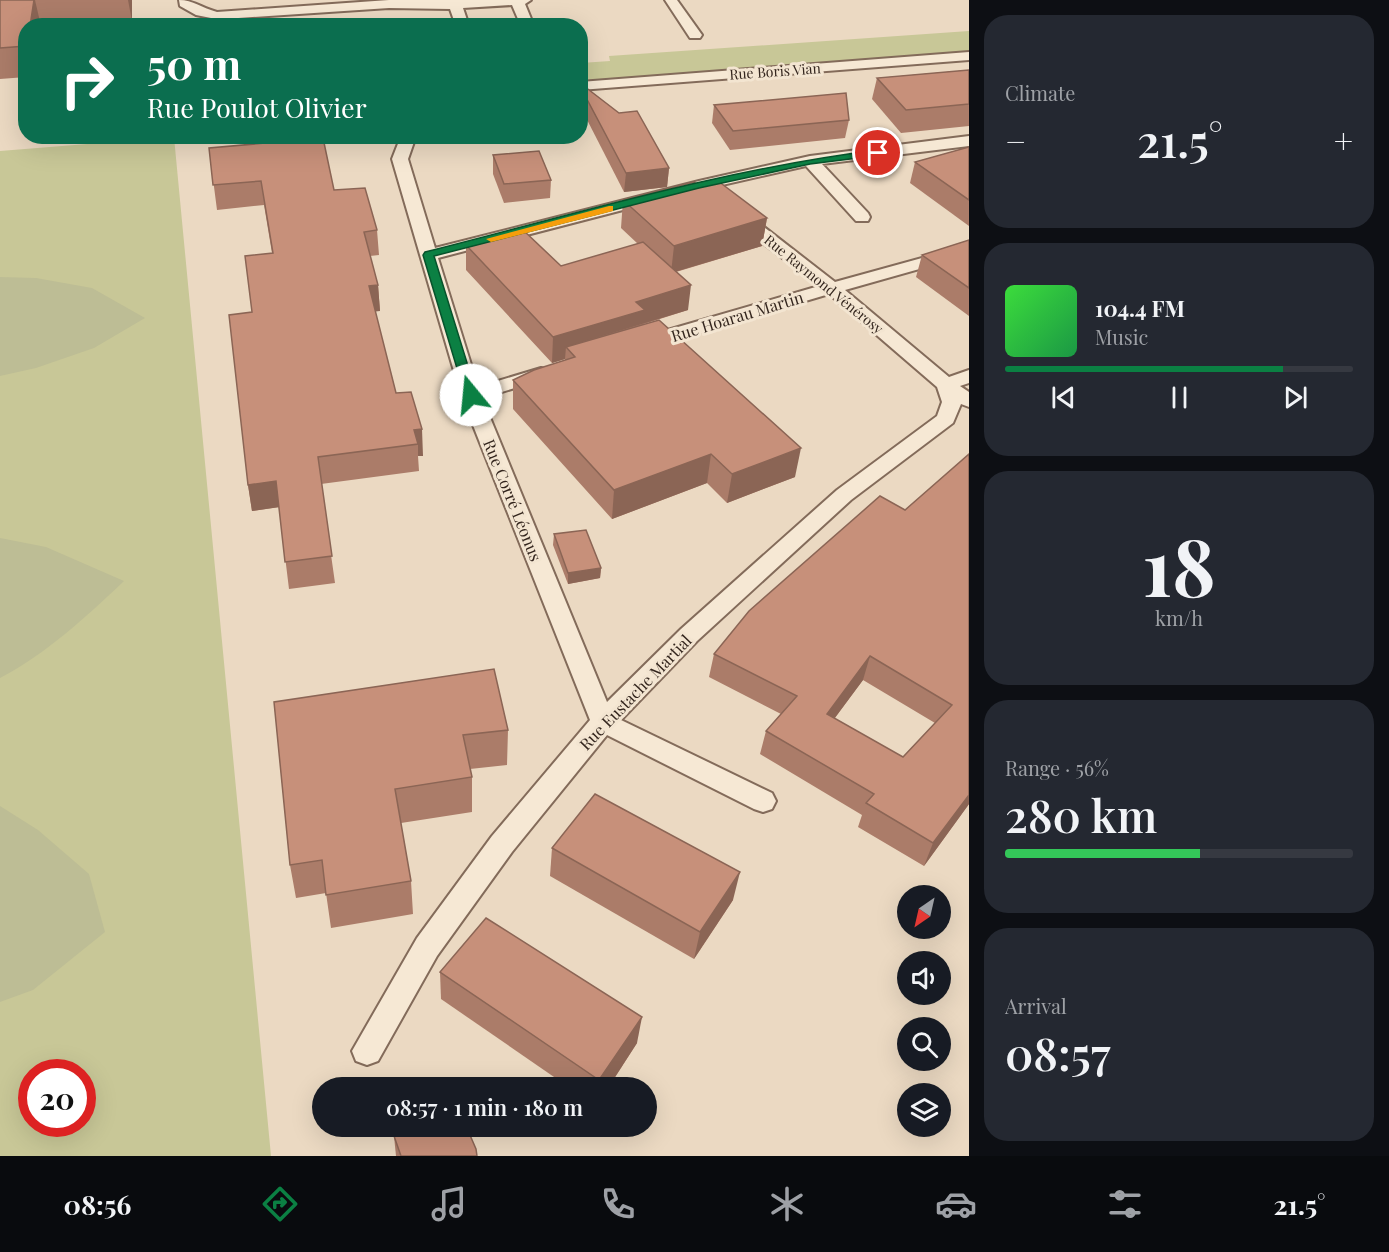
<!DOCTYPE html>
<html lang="en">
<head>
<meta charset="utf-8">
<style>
	body { margin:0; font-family:"Playfair Display",serif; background:#242831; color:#f1f3f6; height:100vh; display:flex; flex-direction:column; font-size:22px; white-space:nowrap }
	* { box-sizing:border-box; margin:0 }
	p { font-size:20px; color:#9ea1a6 }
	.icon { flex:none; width:33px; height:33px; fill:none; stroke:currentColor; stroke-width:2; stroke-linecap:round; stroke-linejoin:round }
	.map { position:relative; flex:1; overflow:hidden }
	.details { display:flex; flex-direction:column; gap:15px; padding:15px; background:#0d0f14; width:420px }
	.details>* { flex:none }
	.hud { position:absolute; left:18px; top:18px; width:570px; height:126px; border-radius:24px; box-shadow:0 6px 24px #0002; background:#0b6e4f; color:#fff; overflow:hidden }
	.needle { width:39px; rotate:214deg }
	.fabs { position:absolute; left:897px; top:885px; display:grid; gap:12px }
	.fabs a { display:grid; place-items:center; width:54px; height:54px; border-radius:50%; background:#171b24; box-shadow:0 6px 24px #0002; font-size:30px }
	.speed { position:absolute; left:18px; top:1059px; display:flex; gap:12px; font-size:30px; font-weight:700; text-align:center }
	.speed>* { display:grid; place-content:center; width:78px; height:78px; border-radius:50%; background:#171b24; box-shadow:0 6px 24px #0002; line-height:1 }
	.speed .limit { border:9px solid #d22; background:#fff; color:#111 }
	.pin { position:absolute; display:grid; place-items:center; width:51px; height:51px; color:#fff; margin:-26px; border:3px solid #fff; border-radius:50%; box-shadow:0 2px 6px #0007 }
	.me { position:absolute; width:66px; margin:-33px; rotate:343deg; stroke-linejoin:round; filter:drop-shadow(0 0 4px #0008) }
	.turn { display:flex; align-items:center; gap:21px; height:126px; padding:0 30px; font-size:27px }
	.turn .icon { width:78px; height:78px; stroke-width:2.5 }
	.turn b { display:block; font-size:42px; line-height:51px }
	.big { font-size:45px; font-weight:600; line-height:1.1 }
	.details .tile { flex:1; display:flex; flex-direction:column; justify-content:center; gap:9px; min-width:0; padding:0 21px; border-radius:24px; background:#242831 }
	.details .dial { align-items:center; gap:0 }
	.dial b { font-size:78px; line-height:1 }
	.song { display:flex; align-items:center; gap:18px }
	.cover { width:72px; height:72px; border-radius:9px; background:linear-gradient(135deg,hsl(120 70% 55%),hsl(140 70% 35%)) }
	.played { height:6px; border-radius:3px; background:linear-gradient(90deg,#0b8043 80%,#363941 80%) }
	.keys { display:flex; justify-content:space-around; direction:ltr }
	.heat { display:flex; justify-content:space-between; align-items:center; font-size:33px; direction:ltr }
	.charge { height:9px; border-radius:4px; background:linear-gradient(90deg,#34c759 56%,#363941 0) }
	.trip { position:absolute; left:312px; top:1077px; width:345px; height:60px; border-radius:30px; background:#171b24; box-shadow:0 6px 24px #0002; font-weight:600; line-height:60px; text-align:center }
	.tabs { display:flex; height:96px; justify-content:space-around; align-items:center; background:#090b0e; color:#9ea1a6 }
	.tabs .icon { width:42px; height:42px }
	.tabs .active { color:#0b8043 }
	.tabs b { font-size:27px; color:#f1f3f6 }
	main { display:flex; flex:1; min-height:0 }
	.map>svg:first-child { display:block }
</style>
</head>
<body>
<main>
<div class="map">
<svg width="969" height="1156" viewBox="0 0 969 1156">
	<rect width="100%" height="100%" fill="#ebd9c2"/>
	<!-- green -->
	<g fill="#c8c797" fill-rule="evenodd">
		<polygon points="969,31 969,51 581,81 581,63 610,61 609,56"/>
		<path d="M174,137L271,1156H0V151ZM32,1072H82V1124H32Z"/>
	</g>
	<!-- cemetery -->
	<g fill="#bdbd95">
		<polygon points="0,277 36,278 92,288 145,318 94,348 36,368 0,376"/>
		<path d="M0,538L46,547L124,581C85,618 47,653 0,678Z"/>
		<polygon points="0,806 38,830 89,874 105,932 33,990 0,1002"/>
	</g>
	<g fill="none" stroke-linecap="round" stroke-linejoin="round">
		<!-- service casing -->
		<g stroke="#836b5a" stroke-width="4">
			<g id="service">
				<path d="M179,0C193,0 202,8 217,12L389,0H531L525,4L534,26H521L512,5L463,8L469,26H456L450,9L389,8L224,19L225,26H211V18L196,15L180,6Z"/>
				<polygon points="665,0 677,0 702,35 700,38 690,38"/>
				<polygon points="969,52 969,60 580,90 580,82"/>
				<polygon points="401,136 416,136 408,159 435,248 699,181 810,156 969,136 969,146 822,164 868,213 870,217 868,221 856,221 806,166 700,190 438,258 478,387 541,368 548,370 551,374 548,378 482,398 607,702 681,629 837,490 937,416 942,402 937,387 829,294 654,346 640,346 638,342 640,338 819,286 734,221 732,217 734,213 746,213 835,282 969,245 969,255 845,290 949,377 969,370 969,383 960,386 969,392 969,407 961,404 953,423 851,500 697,641 621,720 772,793 776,801 772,809 763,812 754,809 607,735 512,852 437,956 378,1061 367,1065 356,1061 352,1051 417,938 492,836 590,720 461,395 392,159"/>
			</g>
		</g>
		<!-- service -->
		<use href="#service" fill="#f6e8d4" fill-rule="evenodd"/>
	</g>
	<!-- wall -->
	<g fill="#ab7c69" fill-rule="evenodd">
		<polygon points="0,0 132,0 132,21 69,26 26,26 26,77 0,79"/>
		<polygon points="969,70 969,126 901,133 872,99 877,78"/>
		<polygon points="580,83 669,168 667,187 624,192 580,106"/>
		<polygon points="714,105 849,120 845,138 730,150 712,123"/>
		<polygon points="969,147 969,226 910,183 915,162"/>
		<polygon points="209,148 334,190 377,230 379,255 370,256 378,285 380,311 375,311 396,393 423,456 418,456 419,471 321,484 335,583 289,589 279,507 252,511 248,485 252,312 272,253 264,205 217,210"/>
		<polygon points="493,155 551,180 550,198 504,203 493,174"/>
		<polygon points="699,186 767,218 762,246 676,272 688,310 644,324 795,477 727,503 707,483 612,519 513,409 513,380 565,360 565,359 552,363 466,270 466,245 561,266 638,244 621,228 623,200"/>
		<polygon points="969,240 969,316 916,277 922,255"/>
		<path d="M969,454V804L924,866L858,827L862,815L760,754L766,731L781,714L709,677L714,654L905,510ZM863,680L935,723L903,757L834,719Z"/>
		<polygon points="554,534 601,568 600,578 568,584 553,545"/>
		<polygon points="274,702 508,730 507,765 470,769 472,777 472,812 401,823 411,881 413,914 331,928 326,893 296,898 290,865"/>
		<polygon points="552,848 733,900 694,959 550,876"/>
		<polygon points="440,972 637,1043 608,1088 570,1088 441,999"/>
		<polygon points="394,1136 477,1156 396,1156"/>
	</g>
	<!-- shaded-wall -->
	<g fill="#8b6555">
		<polygon points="34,0 35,0 41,26 30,26"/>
		<polygon points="128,0 132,0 132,21"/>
		<polygon points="669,168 667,187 624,192 626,173"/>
		<polygon points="767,218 762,246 671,273 674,246"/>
		<polygon points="378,285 380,311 371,312 369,286"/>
		<polygon points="691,285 688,310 566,347 565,359 552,363 553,337 636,302"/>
		<polygon points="422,429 423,456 418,456 418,444 414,430"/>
		<polygon points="801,448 795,477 727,503 732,474"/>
		<polygon points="711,454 707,483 612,519 614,490"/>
		<polygon points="276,481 280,507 252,511 248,485"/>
		<polygon points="601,568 600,578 568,584 568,573"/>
		<polygon points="870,656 863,680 820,738 827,714"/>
		<polygon points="969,795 969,804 924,866 933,843"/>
		<polygon points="740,872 733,900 694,959 700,932"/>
		<polygon points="642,1017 637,1043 608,1088 598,1088 599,1080"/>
	</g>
	<!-- building -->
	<g fill="#c7907a" stroke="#8b6555" stroke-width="1.5" fill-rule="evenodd">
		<polygon points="0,0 34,0 30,26 26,26 26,46 0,48"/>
		<polygon points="969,70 969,104 906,110 877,78"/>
		<polygon points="580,83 619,113 637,111 669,168 626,173 580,86"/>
		<polygon points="846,93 849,120 733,131 714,105"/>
		<polygon points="323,138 334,190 365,188 377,230 364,232 378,285 369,286 396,393 411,392 422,429 414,430 418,444 318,457 332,556 285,562 276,481 248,485 229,315 252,312 245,256 273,253 261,181 213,185 209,148"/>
		<polygon points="969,147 969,200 915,162"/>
		<polygon points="539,151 551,180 504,184 493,155"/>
		<polygon points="718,181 767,218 674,246 623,200 694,182 699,186"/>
		<polygon points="522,229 561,266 643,242 691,285 636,302 645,310 553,337 466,245"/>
		<polygon points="969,240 969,288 922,255"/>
		<polygon points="659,320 801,448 732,474 711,454 614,490 513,380 534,370 575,357 566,347"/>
		<path d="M969,454V795L933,843L866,803L874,794L766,731L797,696L714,654L749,611L880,496L905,510ZM870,656L952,705L903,757L827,714Z"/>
		<polygon points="586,530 601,568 568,573 554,534"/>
		<polygon points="494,669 508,730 463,735 472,777 395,789 411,881 326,895 322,860 290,865 274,702"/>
		<polygon points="595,794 740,872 700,932 552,848"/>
		<polygon points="486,918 642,1017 599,1080 440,972"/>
		<polygon points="416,1126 466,1126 476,1149 477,1156 401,1156 394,1136"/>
	</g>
	<!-- route -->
	<path fill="#0b8043" stroke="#07532c" stroke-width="1.5" d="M878,150L883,153L882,155L810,164L699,188L434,256L477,395L471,398L465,395L423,255L425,252C575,214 724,169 878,150Z"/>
	<!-- slow -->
	<polygon fill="#f59e0b" points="609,206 613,206 613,211 491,242 486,239"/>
	<g text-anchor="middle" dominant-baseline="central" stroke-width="6" stroke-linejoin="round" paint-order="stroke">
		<!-- far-street labels -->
		<g font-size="14" fill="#34261e" stroke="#f3e5d1">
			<text transform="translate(775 71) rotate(-4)">Rue Boris Vian</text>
			<text transform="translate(824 284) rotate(39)">Rue Raymond Vénérosy</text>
		</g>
		<!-- street labels -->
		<g font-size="16" fill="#34261e" stroke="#f3e5d1">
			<text transform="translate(737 316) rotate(-17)">Rue Hoarau Martin</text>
			<text transform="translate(513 500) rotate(68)">Rue Corré Léonus</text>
			<text transform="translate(635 692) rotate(-46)">Rue Eustache Martial</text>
		</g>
	</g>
</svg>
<div class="fabs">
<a><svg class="needle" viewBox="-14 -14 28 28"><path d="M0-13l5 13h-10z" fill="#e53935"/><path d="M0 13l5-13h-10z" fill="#9ea1a6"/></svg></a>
<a><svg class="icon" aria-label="sound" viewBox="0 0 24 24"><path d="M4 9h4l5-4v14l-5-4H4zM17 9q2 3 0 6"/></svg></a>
<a><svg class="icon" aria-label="search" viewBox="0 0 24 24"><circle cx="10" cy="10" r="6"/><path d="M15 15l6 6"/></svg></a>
<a><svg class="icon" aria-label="layers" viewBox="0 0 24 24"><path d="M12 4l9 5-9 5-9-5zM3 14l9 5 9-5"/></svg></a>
</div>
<div class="speed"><div class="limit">20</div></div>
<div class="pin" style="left:878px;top:153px;background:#d93025"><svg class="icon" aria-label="arrive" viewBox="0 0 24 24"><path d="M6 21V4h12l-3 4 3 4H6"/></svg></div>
<svg class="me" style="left:471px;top:395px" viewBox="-20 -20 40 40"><circle r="19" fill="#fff"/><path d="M0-13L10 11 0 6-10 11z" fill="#0b8043"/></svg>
<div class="trip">08:57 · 1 min · 180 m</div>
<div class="hud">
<div class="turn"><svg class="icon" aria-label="right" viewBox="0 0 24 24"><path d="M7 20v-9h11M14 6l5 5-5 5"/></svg><div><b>50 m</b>Rue Poulot Olivier</div></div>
</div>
</div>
<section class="details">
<div class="tile"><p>Climate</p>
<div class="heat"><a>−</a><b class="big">21.5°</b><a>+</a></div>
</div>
<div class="tile">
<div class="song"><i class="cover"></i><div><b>104.4 FM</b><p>Music</p></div></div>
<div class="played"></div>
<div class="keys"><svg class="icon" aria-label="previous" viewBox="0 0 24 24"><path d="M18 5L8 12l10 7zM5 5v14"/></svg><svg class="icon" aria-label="pause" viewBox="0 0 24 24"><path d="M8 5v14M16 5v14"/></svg><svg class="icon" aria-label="next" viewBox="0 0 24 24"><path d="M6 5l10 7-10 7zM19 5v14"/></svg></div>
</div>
<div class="tile dial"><b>18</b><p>km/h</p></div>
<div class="tile"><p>Range · 56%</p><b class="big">280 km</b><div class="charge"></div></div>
<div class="tile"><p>Arrival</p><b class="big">08:57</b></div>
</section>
</main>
<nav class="tabs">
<b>08:56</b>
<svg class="icon active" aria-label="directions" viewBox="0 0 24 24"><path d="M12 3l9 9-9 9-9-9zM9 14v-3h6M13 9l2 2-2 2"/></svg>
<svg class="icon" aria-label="music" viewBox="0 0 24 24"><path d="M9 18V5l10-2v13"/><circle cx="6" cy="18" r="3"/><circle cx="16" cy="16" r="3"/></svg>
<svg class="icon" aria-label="phone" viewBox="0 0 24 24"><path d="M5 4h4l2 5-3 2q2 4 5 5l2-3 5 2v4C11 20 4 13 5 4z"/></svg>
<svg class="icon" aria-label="climate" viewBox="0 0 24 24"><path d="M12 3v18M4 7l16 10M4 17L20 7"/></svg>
<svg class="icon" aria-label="car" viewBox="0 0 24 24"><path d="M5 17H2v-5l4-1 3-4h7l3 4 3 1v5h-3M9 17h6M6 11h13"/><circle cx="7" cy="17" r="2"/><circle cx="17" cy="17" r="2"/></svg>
<svg class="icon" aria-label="filters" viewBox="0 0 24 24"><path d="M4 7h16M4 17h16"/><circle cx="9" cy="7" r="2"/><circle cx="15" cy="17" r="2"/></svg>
<b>21.5°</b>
</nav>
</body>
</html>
